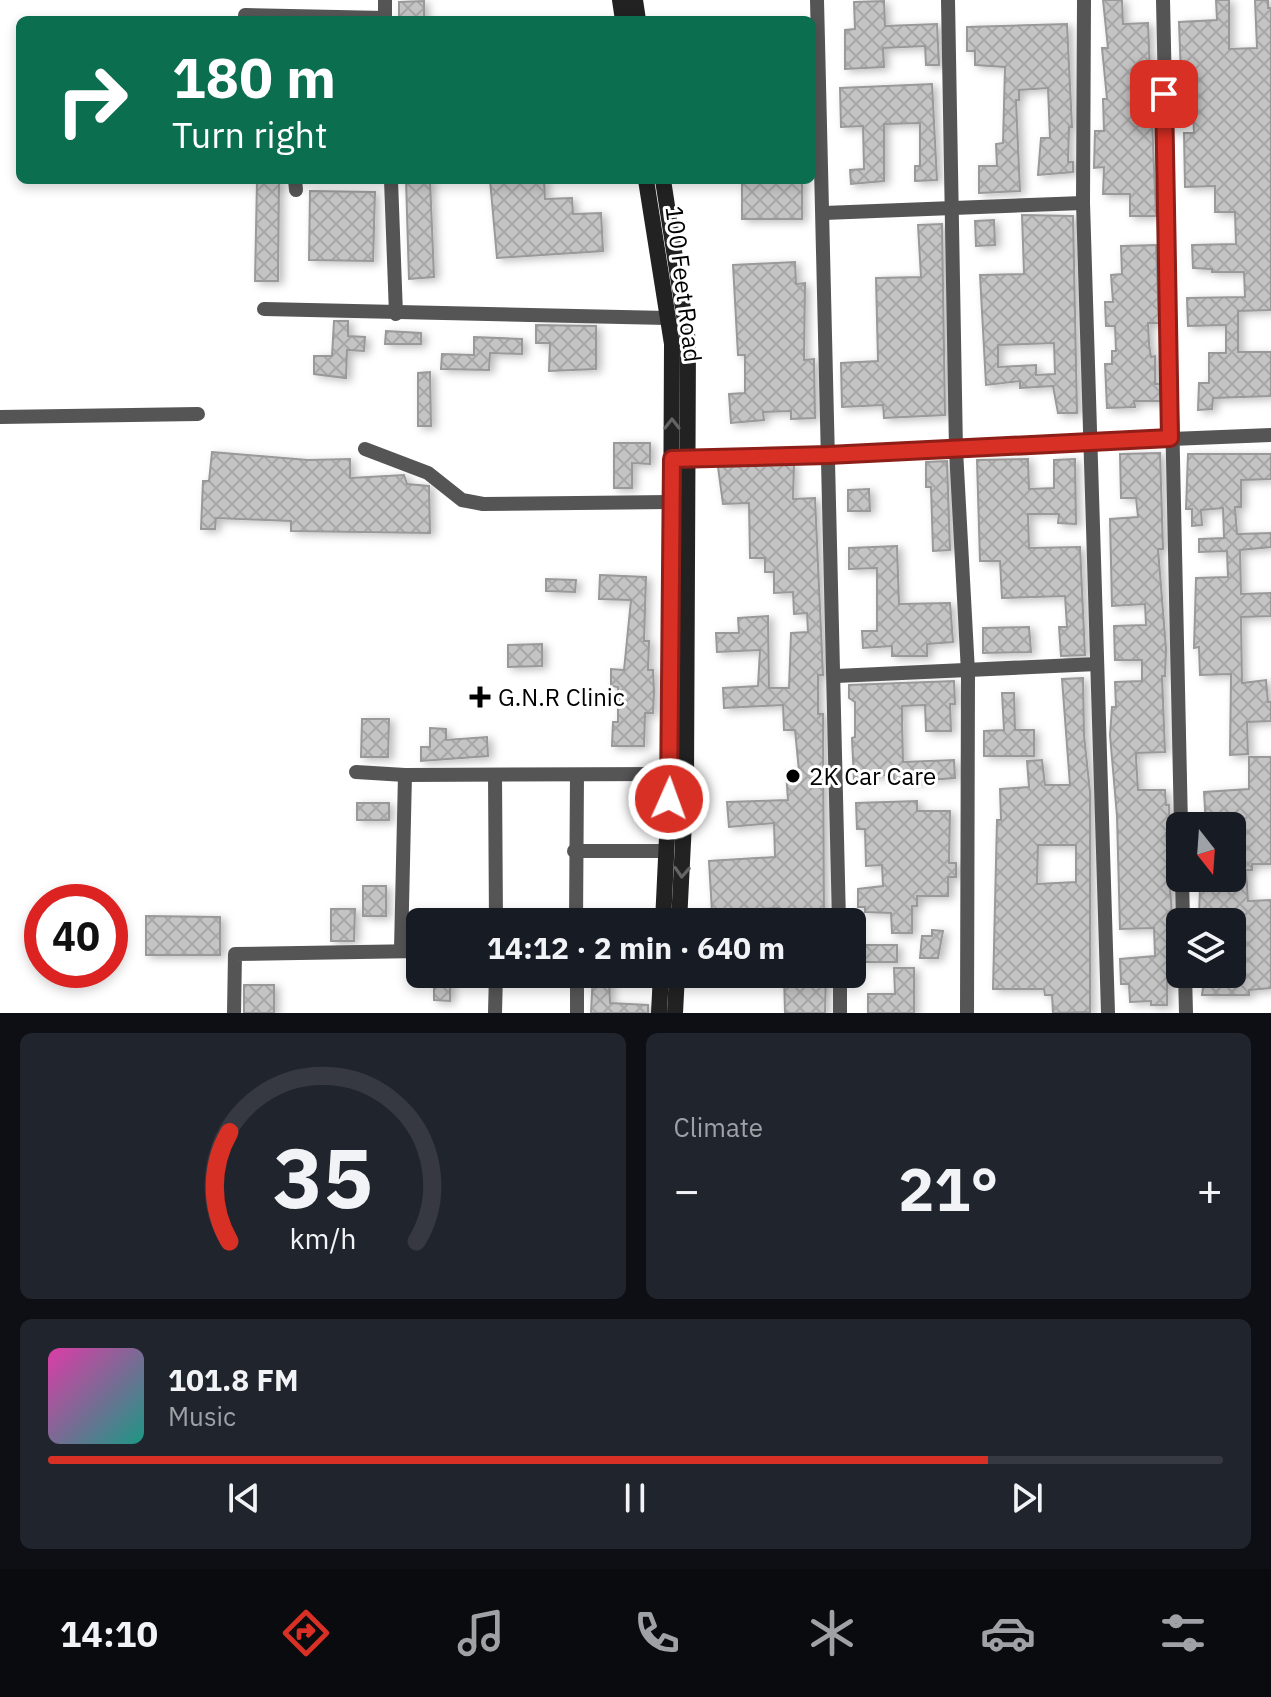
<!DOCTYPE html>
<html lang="en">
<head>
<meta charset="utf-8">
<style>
	body { margin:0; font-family:"IBM Plex Sans",sans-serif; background:#20242c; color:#f1f3f6; height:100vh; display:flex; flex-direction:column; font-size:30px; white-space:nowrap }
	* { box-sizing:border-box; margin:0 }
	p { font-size:26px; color:#9ea1a6 }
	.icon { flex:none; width:44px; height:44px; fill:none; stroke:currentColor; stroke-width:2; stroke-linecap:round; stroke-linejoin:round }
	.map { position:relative; height:1013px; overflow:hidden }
	.sheet { display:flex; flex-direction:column; gap:20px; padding:20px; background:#0d0f14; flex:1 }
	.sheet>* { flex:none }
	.banner { position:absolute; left:16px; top:16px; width:800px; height:168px; border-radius:12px; box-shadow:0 4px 12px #0003; background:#0b6e4f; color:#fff; overflow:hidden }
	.needle { width:52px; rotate:163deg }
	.tools { position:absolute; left:1166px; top:812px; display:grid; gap:16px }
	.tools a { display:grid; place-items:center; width:80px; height:80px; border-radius:12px; background:#171b24; box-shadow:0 4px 12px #0003; font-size:40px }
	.speed { position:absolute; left:24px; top:884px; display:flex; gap:16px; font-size:40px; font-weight:700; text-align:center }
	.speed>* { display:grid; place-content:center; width:104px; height:104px; border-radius:50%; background:#171b24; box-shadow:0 4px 12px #0003; line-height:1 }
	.speed .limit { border:12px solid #d22; background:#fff; color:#111 }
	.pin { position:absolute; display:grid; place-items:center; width:68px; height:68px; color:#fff; margin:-34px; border-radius:16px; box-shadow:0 4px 12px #0006 }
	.me { position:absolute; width:88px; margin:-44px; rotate:2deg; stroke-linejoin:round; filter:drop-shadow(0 0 6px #0008) }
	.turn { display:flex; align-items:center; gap:28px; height:168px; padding:0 24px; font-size:36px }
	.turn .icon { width:104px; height:104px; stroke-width:2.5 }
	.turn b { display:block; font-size:56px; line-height:68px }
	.big { font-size:60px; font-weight:800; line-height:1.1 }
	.sheet .widget { flex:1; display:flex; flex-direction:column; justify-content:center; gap:12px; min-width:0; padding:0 28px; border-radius:12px; background:#20242c }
	.sheet .dial { align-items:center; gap:0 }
	.dial svg { height:208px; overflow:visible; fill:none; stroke:#363941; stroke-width:7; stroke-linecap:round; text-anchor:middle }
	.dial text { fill:#f1f3f6; stroke:none }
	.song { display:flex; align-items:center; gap:24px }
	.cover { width:96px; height:96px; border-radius:12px; background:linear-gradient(135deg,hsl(320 70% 55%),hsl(170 70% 35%)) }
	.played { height:8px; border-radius:4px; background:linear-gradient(90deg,#d93025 80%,#363941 80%) }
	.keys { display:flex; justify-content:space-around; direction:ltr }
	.heat { display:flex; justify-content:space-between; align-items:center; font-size:44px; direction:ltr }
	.sheet .tiles { flex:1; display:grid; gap:20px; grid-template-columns:1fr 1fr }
	.widget:last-child { grid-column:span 2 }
	.trip { position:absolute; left:406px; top:908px; width:460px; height:80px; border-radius:12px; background:#171b24; box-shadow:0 4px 12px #0003; font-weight:800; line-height:80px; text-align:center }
	.tab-bar { display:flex; height:128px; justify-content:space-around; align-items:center; background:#090b0e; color:#9ea1a6 }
	.tab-bar .icon { width:56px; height:56px }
	.tab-bar .current { color:#d93025 }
	.tab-bar b { font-size:36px; color:#f1f3f6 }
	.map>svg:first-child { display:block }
</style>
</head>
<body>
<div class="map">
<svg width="1271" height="1013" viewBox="0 0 1271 1013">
	<defs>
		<pattern id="building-cross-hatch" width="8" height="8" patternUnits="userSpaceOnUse" patternTransform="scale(2)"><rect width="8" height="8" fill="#c4c4c4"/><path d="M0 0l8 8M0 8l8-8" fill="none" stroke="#a7a7a7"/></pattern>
		<filter id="shadow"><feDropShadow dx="4.5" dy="2.5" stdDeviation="4" flood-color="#0004"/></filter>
	</defs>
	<rect width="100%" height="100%" fill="#fff"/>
	<!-- building -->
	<g fill="url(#building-cross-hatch)" stroke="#999" stroke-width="2" fill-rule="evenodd" filter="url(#shadow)">
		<polygon points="1103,0 1122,0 1123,24 1148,23 1156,216 1130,216 1130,194 1103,194 1104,167 1094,168 1095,131 1104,131 1103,99 1107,99 1102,48 1108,48"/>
		<polygon points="1216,0 1229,0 1229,49 1257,48 1255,0 1268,0 1268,8 1271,8 1271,310 1238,311 1238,352 1271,352 1271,396 1213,398 1212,409 1198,410 1199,383 1209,383 1209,353 1226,353 1226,325 1188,326 1187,298 1245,297 1244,272 1212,272 1212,269 1193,268 1192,245 1236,244 1235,212 1215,212 1215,186 1185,187 1184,133 1194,133 1191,75 1181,75 1179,22 1217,20"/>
		<polygon points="424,1 424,19 399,20 399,2"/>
		<polygon points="884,1 885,26 937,24 939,65 926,65 925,46 883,48 884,67 845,69 845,30 855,29 854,2"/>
		<polygon points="1067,24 1072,127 1069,127 1068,162 1073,162 1073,172 1038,175 1041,138 1050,138 1048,88 1019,90 1019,100 1016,100 1020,191 979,193 979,166 997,166 996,144 1003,143 1005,67 975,65 975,51 967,51 967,27"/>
		<polygon points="932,84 937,180 915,181 915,166 920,166 920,123 884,124 884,181 851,184 850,170 864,169 863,126 841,127 840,88"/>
		<polygon points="257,180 279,180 278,281 255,281"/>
		<polygon points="406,180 430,180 434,277 409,279"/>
		<polygon points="490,180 544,180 545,199 572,198 573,214 601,213 603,251 497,258"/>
		<rect x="742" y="180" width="60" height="39"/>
		<polygon points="310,191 375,192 373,261 309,260"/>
		<path d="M1022,215L1073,216L1077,413H1058L1053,386L1020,388V381L986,385L980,275L1024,274ZM1054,343L1055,374L1036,375V365L998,367V345Z"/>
		<polygon points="994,220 995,245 976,246 975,221"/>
		<polygon points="942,224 945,415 884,418 883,405 842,407 841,363 878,361 876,278 921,277 918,225"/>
		<polygon points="1156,245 1159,323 1148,323 1149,344 1151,357 1155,356 1155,384 1160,384 1160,401 1134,401 1135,407 1107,408 1105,364 1112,364 1112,351 1116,351 1115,326 1106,326 1105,302 1113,302 1111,275 1122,274 1121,246"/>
		<polygon points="795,262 796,284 805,283 804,360 814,359 815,418 791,419 791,411 763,412 764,420 731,423 729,394 745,393 745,355 738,355 733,265"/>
		<polygon points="334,321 348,321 348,336 365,337 364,351 347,350 346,378 314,374 314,356 332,356"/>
		<polygon points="536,325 596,326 596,369 549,371 550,343 536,343"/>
		<polygon points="386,331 421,333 421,344 385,344"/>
		<polygon points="474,337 522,339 522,354 490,353 489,370 441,369 442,354 474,355"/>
		<polygon points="430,372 431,426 418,426 418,373"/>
		<polygon points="614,443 650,443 650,464 632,463 632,488 614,488"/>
		<polygon points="212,452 308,460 350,459 350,478 404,475 407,484 429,486 430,533 291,531 291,521 216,518 215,529 201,529 203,481 209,481"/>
		<polygon points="1160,453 1163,549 1158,549 1166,649 1165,676 1162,676 1165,752 1136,753 1136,758 1138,790 1165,790 1166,805 1169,805 1170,833 1166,833 1173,928 1169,928 1171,982 1167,982 1167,1005 1151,1005 1151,1001 1130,1002 1129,984 1121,984 1120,959 1155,956 1154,928 1120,929 1117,816 1110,735 1112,707 1116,707 1115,682 1142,681 1142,660 1115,660 1114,626 1146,625 1145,604 1112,606 1110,519 1138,517 1136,498 1121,498 1120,454"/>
		<polygon points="1188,454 1271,454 1271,479 1241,480 1241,507 1235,507 1237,534 1271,533 1271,547 1240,550 1241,594 1271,593 1271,616 1241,617 1242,683 1266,680 1268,702 1271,702 1271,721 1247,722 1248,754 1230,755 1231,674 1200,675 1199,647 1194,648 1196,578 1228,577 1227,551 1199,552 1199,539 1224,538 1223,508 1201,510 1202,525 1192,526 1192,509 1186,509"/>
		<polygon points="1028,459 1029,489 1054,488 1054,460 1075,459 1076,524 1058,523 1059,514 1028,514 1029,548 1080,547 1085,655 1061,656 1059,627 1067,627 1065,596 1002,598 1000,561 980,561 977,460"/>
		<polygon points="947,461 950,550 933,551 931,487 926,487 926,462"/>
		<polygon points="794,464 793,499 815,498 823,675 818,675 818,714 823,714 823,729 824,922 787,922 786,910 777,908 712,912 709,861 775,857 774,823 729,827 727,802 788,800 786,772 799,771 795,730 784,730 783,705 724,708 723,688 758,686 760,650 717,652 716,633 739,633 738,618 768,616 769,688 789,688 791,633 808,632 807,613 794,614 793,592 774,593 774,572 765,572 765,558 750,558 749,503 723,504 718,467"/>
		<polygon points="869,489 870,511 848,511 848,490"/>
		<polygon points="897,546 899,604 950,603 953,642 927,644 927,656 892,656 892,646 863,648 862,631 877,631 877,568 849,569 849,548"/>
		<polygon points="600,575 646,577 644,641 649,641 648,670 653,670 654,691 653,713 645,713 644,746 612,746 613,722 618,722 618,687 611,686 611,669 624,670 631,600 599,599"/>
		<polygon points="546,579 576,580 575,592 546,591"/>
		<polygon points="1029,627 1031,652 983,653 983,628"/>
		<polygon points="542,644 542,666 508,667 508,645"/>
		<path d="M1083,678L1084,735L1090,792V1012L1053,1013L1052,995H1045L1044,989H993L997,820H1001L1000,789L1029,787L1027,761L1042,760L1045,785H1070L1062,679ZM1038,845H1076V882L1037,884Z"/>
		<polygon points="954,681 955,704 950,704 951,731 926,731 925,705 902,706 902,720 903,762 954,760 955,778 914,781 894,780 894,775 864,776 864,780 854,781 852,738 855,737 855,702 849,698 849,685"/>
		<polygon points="1002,693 1014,693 1015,730 1034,730 1034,756 984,756 984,731 1004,730"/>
		<polygon points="362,719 389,719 388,757 361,757"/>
		<polygon points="430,728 446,729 446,740 487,737 488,756 421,761 421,747 430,747"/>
		<polygon points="1249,757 1271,757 1271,864 1252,864 1252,870 1246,870 1248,901 1271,900 1271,988 1249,990 1249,995 1202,995 1205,974 1232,974 1232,922 1214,922 1213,914 1199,915 1200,888 1217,887 1216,878 1232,878 1232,826 1206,826 1204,792 1249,789"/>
		<polygon points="917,801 917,811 950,811 949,863 956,863 956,877 948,877 948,896 917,896 917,906 912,906 912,933 892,933 891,913 865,912 865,907 858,907 858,889 883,886 882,865 866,866 865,829 857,829 856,803"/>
		<rect x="357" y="803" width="32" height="17"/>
		<rect x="363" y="886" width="23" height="30"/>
		<polygon points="331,909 355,909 354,941 331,941"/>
		<polygon points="146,916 220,917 220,955 146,955"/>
		<polygon points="932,930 943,931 938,958 920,958 922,936 932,936"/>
		<rect x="864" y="945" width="33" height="17"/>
		<polygon points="894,968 914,968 914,1013 868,1013 868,994 895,994"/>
		<polygon points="434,974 450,974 450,1001 434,1000"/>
		<polygon points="593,974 609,974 610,1003 648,1005 648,1013 591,1013"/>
		<polygon points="826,974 825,1013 785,1013 784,976"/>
		<rect x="244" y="985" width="30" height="28"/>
	</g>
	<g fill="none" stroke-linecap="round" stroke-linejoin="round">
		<!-- street -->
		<g stroke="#555" stroke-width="14">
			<polyline points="385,0 385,20"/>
			<polyline points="817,0 839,922"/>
			<polyline points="948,0 956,450 968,672 967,1013"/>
			<polyline points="1084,0 1083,203 1108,1013"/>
			<polyline points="1163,0 1181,826"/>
			<polyline points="245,15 385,18"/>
			<polyline points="295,180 296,190"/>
			<polyline points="391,180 396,314"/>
			<polyline points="824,213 1083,203"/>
			<polyline points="264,309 667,318"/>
			<polyline points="0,417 198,414"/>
			<polyline points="365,449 428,473 462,500 483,504 670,502"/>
			<polyline points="676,459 1271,435"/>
			<polyline points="836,676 1097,664"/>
			<polyline points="356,772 405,775"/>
			<polyline points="495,775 496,922"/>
			<polyline points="574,851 667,851"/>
			<polyline points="1182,878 1183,922"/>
			<polyline points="576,922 577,775"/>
			<polyline points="401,949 405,775 670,774"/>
			<polyline points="577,974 577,1013"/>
			<polyline points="840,974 840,1013"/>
			<polyline points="1185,974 1186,1013"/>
			<polyline points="234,1013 235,954 420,951"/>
			<polyline points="495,1013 496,974"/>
		</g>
		<!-- secondary -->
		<g stroke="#222" stroke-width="16">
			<polyline points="620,0 623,20"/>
			<polyline points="635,0 638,20"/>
			<polyline points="646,180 672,344 670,774 663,922"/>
			<polyline points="663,180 688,341 686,782 679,922"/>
			<polyline points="659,1013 661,974"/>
			<polyline points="675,1013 677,974"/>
		</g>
	</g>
	<!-- one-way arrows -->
	<defs><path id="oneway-chevron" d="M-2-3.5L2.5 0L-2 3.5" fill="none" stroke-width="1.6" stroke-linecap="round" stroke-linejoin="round" transform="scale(2)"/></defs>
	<g stroke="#646464">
		<use href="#oneway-chevron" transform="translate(672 424) rotate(-90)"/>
		<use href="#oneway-chevron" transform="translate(682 872) rotate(93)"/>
	</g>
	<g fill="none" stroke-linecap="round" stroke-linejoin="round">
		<!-- route casing -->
		<g stroke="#8d1f18" stroke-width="20">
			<polyline id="route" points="669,799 672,459 828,455 1170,438 1164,94"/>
		</g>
		<!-- route -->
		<use href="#route" stroke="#d93025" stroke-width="14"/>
	</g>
	<!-- markers -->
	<g fill="#000" stroke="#fff" stroke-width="3">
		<path d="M476 685h8v8h8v8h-8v8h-8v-8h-8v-8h8z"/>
		<circle cx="793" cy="776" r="8"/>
	</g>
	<g text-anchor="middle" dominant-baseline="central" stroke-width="6" stroke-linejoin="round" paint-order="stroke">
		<!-- street labels -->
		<g font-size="24" fill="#000" stroke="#fff">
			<text transform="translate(684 284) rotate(83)">100 Feet Road</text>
		</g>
		<!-- poi labels -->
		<g font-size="24" fill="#000" stroke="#fff" text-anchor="start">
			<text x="498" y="697">G.N.R Clinic</text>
			<text x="809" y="776">2K Car Care</text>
		</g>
	</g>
</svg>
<div class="tools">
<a><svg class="needle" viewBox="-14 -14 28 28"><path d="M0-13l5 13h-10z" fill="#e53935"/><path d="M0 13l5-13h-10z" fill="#9ea1a6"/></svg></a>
<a><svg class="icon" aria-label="layers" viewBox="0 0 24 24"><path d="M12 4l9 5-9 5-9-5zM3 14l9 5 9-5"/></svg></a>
</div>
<div class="speed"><div class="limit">40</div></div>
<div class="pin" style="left:1164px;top:94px;background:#d93025"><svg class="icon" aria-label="arrive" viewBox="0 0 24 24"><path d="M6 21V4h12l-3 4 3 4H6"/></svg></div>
<svg class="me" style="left:669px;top:799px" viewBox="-20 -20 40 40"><circle r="17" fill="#d93025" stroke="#fff" stroke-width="3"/><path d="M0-11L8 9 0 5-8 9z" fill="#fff"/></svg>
<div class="trip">14:12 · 2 min · 640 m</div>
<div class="banner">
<div class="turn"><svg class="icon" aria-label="right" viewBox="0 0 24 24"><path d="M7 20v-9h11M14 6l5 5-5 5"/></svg><div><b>180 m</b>Turn right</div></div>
</div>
</div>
<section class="sheet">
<div class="tiles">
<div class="widget dial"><svg viewBox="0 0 100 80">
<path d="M14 69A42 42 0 1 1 86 69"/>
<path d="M14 69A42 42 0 0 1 14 27" stroke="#d93025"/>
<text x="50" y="56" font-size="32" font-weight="700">35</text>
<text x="50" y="72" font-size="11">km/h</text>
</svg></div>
<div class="widget"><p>Climate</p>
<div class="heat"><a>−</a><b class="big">21°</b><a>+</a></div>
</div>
<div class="widget">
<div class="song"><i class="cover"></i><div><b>101.8 FM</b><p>Music</p></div></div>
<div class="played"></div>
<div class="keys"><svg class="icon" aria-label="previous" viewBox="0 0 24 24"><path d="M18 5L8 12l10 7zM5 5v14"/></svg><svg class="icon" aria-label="pause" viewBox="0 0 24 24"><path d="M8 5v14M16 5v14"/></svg><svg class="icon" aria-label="next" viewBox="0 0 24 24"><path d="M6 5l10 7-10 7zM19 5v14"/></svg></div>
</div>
</div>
</section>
<nav class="tab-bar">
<b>14:10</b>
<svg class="icon current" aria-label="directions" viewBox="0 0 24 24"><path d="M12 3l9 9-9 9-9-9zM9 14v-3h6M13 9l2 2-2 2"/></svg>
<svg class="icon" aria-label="music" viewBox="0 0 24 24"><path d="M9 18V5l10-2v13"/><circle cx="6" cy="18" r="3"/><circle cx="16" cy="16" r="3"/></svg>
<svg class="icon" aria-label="phone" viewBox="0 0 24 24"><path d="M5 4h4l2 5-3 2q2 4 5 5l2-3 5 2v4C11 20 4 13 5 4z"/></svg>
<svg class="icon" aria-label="climate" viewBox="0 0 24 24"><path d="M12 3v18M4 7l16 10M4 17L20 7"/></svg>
<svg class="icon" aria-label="car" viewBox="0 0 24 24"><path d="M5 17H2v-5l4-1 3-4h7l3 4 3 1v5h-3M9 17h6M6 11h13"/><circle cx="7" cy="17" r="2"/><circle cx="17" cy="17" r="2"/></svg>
<svg class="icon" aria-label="filters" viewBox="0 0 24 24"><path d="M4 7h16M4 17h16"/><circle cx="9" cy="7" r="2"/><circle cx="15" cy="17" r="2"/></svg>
</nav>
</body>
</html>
